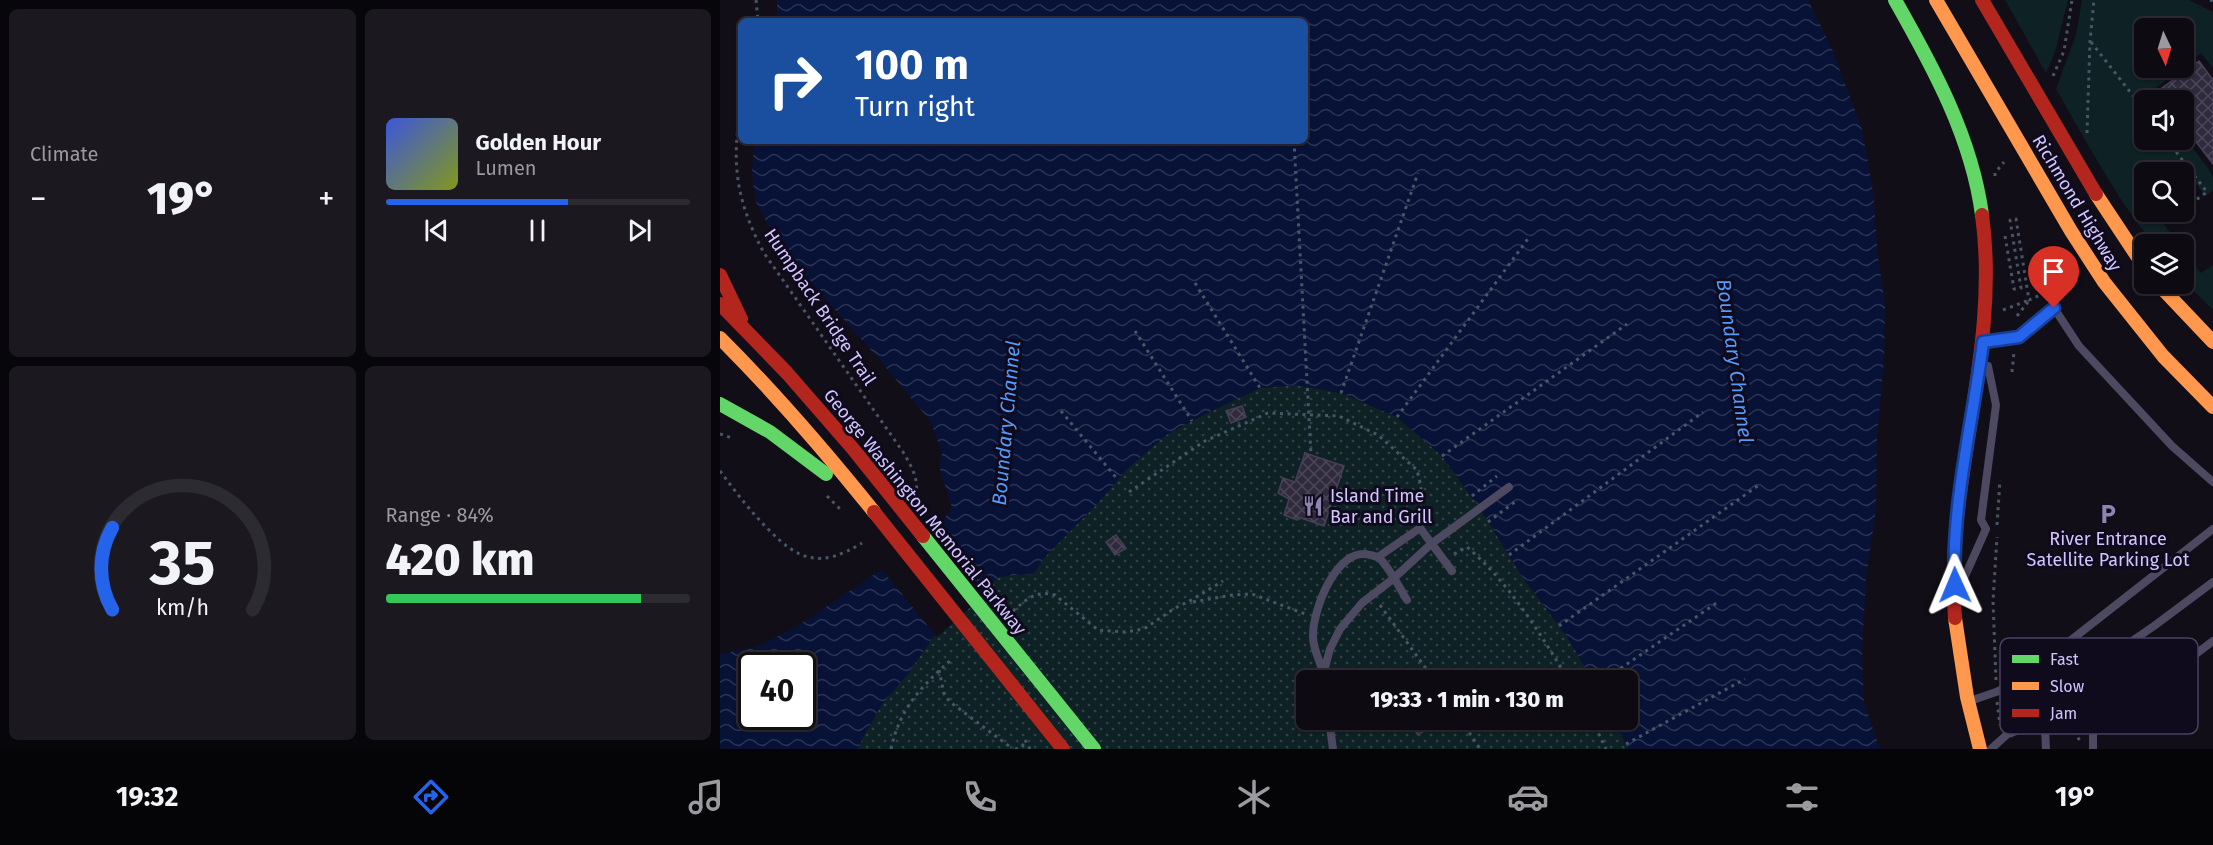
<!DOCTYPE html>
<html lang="en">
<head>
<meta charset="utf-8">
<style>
	body { margin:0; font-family:"Fira Sans",sans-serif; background:#1b1820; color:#f1f3f6; height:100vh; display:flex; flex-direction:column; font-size:22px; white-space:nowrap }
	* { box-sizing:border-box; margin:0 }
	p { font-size:20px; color:#9a9a9f }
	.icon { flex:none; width:33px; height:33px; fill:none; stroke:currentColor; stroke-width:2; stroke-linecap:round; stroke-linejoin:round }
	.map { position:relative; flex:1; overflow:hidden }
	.drawer { display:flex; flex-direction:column; gap:9px; padding:9px; background:#07060a; width:720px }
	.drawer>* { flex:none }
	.guide { position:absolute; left:18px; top:18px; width:570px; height:126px; border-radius:9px; box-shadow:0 2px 4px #0004,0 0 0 2px #2d2b32; background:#1a4fa0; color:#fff; overflow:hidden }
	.needle { width:39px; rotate:176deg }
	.tools { position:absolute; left:1414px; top:18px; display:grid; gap:12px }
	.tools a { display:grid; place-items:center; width:60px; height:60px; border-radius:9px; background:#0d0a12; box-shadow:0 2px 4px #0004,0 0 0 2px #2d2b32; font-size:30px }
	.speed { position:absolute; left:18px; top:652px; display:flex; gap:12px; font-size:30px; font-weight:700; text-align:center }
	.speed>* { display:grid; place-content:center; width:78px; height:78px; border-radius:50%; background:#0d0a12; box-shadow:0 2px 4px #0004,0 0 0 2px #2d2b32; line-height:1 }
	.speed .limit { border:3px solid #111; border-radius:9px; background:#fff; color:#111 }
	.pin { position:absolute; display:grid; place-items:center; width:51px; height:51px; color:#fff; margin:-62px -26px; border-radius:50% 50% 50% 0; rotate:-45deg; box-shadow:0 0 6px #0007 }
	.pin .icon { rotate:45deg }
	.me { position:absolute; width:66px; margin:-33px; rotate:359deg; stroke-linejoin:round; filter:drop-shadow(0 0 4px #0008) }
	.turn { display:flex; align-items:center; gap:21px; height:126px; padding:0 18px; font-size:27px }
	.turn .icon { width:78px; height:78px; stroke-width:2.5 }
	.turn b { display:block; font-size:42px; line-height:51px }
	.big { font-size:45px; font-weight:800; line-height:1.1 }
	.drawer .card { flex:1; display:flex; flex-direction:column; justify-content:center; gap:9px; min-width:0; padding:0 21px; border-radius:9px; background:#1b1820 }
	.drawer .dial { align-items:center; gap:0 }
	.dial svg { height:156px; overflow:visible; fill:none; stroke:#2d2b32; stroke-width:7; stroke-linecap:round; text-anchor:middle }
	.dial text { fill:#f1f3f6; stroke:none }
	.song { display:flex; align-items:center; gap:18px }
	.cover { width:72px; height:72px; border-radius:9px; background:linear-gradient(135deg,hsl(230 70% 55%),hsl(70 70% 35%)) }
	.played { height:6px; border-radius:3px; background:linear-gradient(90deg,#2563eb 60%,#2d2b32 60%) }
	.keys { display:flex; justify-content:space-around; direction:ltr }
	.heat { display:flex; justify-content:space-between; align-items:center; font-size:33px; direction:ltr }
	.charge { height:9px; border-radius:4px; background:linear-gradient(90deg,#34c759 84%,#2d2b32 0) }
	.drawer .tiles { flex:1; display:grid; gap:9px; grid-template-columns:repeat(2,1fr) }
	.trip { position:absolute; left:576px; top:670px; width:342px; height:60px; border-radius:9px; background:#0d0a12; box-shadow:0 2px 4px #0004,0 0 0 2px #2d2b32; font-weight:800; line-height:60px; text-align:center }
	.tab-bar { display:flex; height:96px; justify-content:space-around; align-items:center; background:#050407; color:#9a9a9f }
	.tab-bar .icon { width:42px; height:42px }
	.tab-bar .selected { color:#2563eb }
	.tab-bar b { font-size:27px; color:#f1f3f6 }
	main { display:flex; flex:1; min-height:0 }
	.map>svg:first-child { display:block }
</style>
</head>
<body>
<main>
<section class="drawer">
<div class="tiles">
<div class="card"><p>Climate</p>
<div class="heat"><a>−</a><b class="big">19°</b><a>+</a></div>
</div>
<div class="card">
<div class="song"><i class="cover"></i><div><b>Golden Hour</b><p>Lumen</p></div></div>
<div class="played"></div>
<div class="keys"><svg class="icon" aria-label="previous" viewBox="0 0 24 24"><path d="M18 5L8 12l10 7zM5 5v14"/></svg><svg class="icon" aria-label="pause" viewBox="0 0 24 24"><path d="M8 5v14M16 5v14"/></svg><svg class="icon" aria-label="next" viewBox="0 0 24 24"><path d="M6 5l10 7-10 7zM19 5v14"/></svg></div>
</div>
<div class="card dial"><svg viewBox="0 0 100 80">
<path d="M14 69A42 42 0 1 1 86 69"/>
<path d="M14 69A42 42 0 0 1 14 27" stroke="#2563eb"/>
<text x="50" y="56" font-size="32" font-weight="700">35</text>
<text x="50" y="72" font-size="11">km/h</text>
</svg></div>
<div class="card"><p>Range · 84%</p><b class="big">420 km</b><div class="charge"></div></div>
</div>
</section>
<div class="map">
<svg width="1493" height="749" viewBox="0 0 1493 749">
	<defs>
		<pattern id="park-dots" width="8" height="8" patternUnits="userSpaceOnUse" patternTransform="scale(1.5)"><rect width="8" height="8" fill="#0e2124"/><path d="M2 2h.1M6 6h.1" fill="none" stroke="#304045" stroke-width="1.8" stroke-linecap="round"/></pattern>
		<pattern id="water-waves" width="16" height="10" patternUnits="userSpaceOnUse" patternTransform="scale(1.5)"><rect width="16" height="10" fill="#071236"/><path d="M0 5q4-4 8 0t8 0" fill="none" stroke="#2a3354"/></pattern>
		<pattern id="building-cross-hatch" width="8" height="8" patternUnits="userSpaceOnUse" patternTransform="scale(1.5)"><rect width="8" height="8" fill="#2f2a3c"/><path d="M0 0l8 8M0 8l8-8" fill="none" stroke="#4c4759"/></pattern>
	</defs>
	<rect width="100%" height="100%" fill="#110e18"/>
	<!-- grass -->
	<g fill="#0e2124">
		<polygon points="1285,0 1348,0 1335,52 1326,73"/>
		<path d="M1362,0H1469L1493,12V68L1481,53L1464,66V28H1425V68H1462L1429,93L1435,100H1425V140H1464V137L1488,168L1493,177V190L1485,196L1470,175L1464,179V172H1425V212H1434L1459,244H1434C1395,197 1367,142 1336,89L1356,35Z"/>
		<polygon points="1464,251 1481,273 1493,265 1493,310 1464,281"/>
	</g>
	<!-- park -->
	<polygon fill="url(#park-dots)" points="576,385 621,393 677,417 722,456 761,510 803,578 848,638 873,681 586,681 586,720 895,720 908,749 138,749 143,737 162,704 187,675 213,637 279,577 314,573 324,558 377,504 408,468 446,435 489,412 540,388"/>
	<!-- water -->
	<path fill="url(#water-waves)" fill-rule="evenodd" d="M57,0H1088L1112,49L1142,129L1153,191L1158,256L1165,305L1164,360L1157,437L1156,509L1146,577L1142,652L1144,703L1160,749H908L895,720H908V681H873L848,638L803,578L761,510L722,456L677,417L621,393L576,385L540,388L489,412L446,435L408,468L377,504L324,558L314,573L279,577L213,637L187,675L162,704L143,737L138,749H0V654L36,647L76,627L155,574L218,528L232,507L219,466L222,454L211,422L158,358L93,285L50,228L36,202L32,175L34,141H585V21H57ZM32,666H82V717H32Z"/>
	<!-- pier -->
	<polygon fill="#110e18" points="211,529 264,595 217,637 160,567"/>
	<!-- building -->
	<g fill="url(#building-cross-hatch)" stroke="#463f57" stroke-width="1.5">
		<polygon points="1479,61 1493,80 1493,164 1464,126 1464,100 1445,100 1438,91"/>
		<polygon points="522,406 526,417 511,423 506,411"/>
		<polygon points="585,453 624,466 604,526 578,517 577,520 564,515 569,499 558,493 563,478 575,482"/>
		<polygon points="396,535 406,548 395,555 386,542"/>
		<polygon points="687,720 720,720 698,735"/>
	</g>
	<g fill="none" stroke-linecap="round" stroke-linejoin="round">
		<!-- path -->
		<g stroke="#495666" stroke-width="3" stroke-dasharray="3 4.5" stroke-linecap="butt">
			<polyline points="36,0 38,21"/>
			<polyline points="1490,0 1493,1"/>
			<polyline points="1371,42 1425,111"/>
			<polyline points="1333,76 1344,51 1352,0"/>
			<path d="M21,110C10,164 18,205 44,253L183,452C190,464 199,478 196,493"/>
			<polyline points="1367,133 1370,41 1374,0"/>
			<polyline points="1447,140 1487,192 1476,200"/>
			<polyline points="574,141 591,455"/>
			<polyline points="1275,176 1275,173 1284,162"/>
			<polyline points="1285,236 1294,289 1301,288 1290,220 1296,219 1309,300 1342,285"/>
			<polyline points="475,283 540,388"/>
			<polyline points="1283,310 1309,300"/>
			<polyline points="1297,316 1308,302"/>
			<polyline points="415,331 472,421"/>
			<polyline points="1292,372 1294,352"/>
			<polyline points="621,393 698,173"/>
			<polyline points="341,411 398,480"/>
			<polyline points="677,417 810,236"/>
			<polyline points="0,434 12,438"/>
			<polyline points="722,456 907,324"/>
			<path d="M0,471C15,491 30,511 48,529C80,562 101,568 142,543"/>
			<polyline points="409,492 485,441 548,413 619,416 658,435 697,470 701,486 700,517"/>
			<polyline points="107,496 121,510"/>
			<polyline points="752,496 777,476"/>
			<polyline points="768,522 796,501"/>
			<polyline points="1277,525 1280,480"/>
			<path d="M734,554L747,547C790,584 820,633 849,681"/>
			<polyline points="789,555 983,412"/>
			<polyline points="473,602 512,595 532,594 585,614"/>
			<polyline points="660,605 715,681"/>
			<path d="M293,611C307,599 316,590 335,595L378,630L405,632L424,629L455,608L468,602L503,581"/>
			<polyline points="839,626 1039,485"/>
			<polyline points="219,670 224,694 230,702 293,749"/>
			<polyline points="1276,680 1273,601 1277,537"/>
			<polyline points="882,681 998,602"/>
			<polyline points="1277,702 1280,725"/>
			<polyline points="1354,712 1349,717 1351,728 1361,742"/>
			<polyline points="741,720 760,749"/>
			<polyline points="872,720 886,749"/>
			<polyline points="305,740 310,749"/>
			<polyline points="906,744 1025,679"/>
			<path d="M171,749C180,707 202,686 233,658"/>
			<polyline points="295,749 300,748 306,742"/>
		</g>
		<!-- lane -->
		<g stroke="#4d4961" stroke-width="8">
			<polyline points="1263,341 1299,337 1334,308 1359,346 1452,446 1493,482"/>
			<polyline points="658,557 700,528 732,571"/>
			<polyline points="1241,585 1266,529 1261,520 1276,405 1268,366"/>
			<polyline points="604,671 610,649 620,629 642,603 673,579 711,544 789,487"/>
			<path d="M605,681C603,666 593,651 593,637C592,611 617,545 650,555C651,555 658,557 659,558C667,564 681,590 687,600"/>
			<polyline points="1250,701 1276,692 1295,684 1493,529"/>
			<polyline points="609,720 613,749"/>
			<path d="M1291,733C1302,728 1313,727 1325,729"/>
			<polyline points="1271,749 1324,701 1434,626 1493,582"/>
			<polyline points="1326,749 1325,729 1334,711 1416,642"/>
			<polyline points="1373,749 1373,732 1493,641"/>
		</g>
		<!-- fast -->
		<g stroke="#63d668" stroke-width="14">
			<path d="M1175,0C1213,67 1252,138 1262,215"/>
			<polyline points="0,404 50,432 106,474"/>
			<polyline points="203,536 374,749"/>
		</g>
		<!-- slow -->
		<g stroke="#ff974d" stroke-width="14">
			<polyline points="1216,0 1351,231 1384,282 1443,356 1493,407"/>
			<polyline points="1376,194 1425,268"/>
			<polyline points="1438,284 1493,342"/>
			<path d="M0,338C55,393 105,451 154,512"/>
			<polyline points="1235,618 1247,697 1260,749"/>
		</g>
		<!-- jam -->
		<g stroke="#b3261e" stroke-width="14">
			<polyline points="1262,0 1376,194"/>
			<polyline points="0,275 21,319"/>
			<polyline points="0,304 67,373 134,450 203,536"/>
			<polyline points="154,512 343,749"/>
			<path d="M1235,618C1224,482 1281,351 1262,215"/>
		</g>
	</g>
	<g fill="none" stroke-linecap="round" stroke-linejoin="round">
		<!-- route casing -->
		<g stroke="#184099" stroke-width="15">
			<path id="route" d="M1235,585C1231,506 1253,421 1263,342L1299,337L1334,308"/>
		</g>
		<!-- route -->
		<use href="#route" stroke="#2563eb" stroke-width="10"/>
	</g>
	<!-- icons -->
	<defs>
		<g id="restaurant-bare" transform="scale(1.62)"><path d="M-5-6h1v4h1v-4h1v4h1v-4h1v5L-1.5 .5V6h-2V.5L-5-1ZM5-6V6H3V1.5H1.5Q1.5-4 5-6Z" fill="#8e85ae" stroke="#0f0a1c" stroke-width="2.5" paint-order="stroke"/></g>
		<g id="parking-bare" transform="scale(1.62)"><path d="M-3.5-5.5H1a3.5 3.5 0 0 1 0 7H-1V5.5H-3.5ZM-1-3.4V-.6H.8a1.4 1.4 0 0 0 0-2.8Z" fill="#8e85ae" stroke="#0f0a1c" stroke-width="2.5" paint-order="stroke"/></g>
	</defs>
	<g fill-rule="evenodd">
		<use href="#restaurant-bare" x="593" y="506"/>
		<use href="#parking-bare" x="1388" y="514"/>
	</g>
	<g text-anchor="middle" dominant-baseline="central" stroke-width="6" stroke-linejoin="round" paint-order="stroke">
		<!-- street labels -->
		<g font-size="18" fill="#d2c5ff" stroke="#0f0a1c">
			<text transform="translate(1357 203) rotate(59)">Richmond Highway</text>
			<text transform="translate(100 307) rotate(56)">Humpback Bridge Trail</text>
			<text transform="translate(205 512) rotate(51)">George Washington Memorial Parkway</text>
		</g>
		<!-- poi labels -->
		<g font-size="18" fill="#d2c5ff" stroke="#0f0a1c" text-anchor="start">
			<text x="610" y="496">Island Time<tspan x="610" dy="21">Bar and Grill</tspan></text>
			<text x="1388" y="539" text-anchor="middle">River Entrance<tspan x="1388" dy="21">Satellite Parking Lot</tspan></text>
		</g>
		<!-- water labels -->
		<g font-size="20" font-style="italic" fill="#539aff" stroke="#0f0a1c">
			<text transform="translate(1015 361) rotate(82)">Boundary Channel</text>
			<text transform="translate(286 423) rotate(-85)">Boundary Channel</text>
		</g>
	</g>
	<!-- legend -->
	<rect x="1280" y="638" width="198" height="96" rx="9" fill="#0f0a1c" stroke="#4a4260" stroke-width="1.5"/>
	<rect x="1292" y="655" width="27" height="8" fill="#63d668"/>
	<rect x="1292" y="682" width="27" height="8" fill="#ff974d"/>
	<rect x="1292" y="709" width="27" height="8" fill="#b3261e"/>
	<g font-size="16" fill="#d2c5ff">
		<text x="1330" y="665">Fast</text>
		<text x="1330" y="692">Slow</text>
		<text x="1330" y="719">Jam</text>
	</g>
</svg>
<div class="tools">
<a><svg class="needle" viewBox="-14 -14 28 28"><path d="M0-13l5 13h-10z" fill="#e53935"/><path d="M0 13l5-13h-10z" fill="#9a9a9f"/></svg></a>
<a><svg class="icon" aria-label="sound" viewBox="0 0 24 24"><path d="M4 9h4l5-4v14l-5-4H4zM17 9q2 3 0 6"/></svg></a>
<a><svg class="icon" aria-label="search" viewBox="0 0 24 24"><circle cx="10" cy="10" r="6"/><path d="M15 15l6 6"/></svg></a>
<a><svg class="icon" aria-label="layers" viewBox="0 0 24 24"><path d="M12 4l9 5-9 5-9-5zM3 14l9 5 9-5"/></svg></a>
</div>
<div class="speed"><div class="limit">40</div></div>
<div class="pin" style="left:1334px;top:308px;background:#d93025"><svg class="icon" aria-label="arrive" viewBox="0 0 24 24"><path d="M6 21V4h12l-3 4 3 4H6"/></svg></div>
<svg class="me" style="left:1235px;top:585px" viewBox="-20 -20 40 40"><path d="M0-17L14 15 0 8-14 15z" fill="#2563eb" stroke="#fff" stroke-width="4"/></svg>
<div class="trip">19:33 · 1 min · 130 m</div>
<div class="guide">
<div class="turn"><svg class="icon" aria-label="right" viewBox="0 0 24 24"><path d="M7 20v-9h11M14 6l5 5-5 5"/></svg><div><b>100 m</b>Turn right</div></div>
</div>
</div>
</main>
<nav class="tab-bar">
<b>19:32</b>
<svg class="icon selected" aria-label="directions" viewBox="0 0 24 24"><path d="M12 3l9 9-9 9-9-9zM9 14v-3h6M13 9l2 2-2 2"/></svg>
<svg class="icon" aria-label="music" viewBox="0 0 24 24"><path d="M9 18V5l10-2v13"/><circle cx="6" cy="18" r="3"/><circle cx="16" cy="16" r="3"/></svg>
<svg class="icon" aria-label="phone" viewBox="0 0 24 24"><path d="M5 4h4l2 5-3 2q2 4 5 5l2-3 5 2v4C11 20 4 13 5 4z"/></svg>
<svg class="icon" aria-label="climate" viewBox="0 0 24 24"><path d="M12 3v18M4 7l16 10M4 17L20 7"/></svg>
<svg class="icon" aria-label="car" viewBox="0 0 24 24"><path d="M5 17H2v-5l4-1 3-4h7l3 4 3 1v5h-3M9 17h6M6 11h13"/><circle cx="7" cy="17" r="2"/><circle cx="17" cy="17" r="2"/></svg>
<svg class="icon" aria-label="filters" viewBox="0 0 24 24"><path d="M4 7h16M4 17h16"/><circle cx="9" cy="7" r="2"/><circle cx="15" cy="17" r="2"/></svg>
<b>19°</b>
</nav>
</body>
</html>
